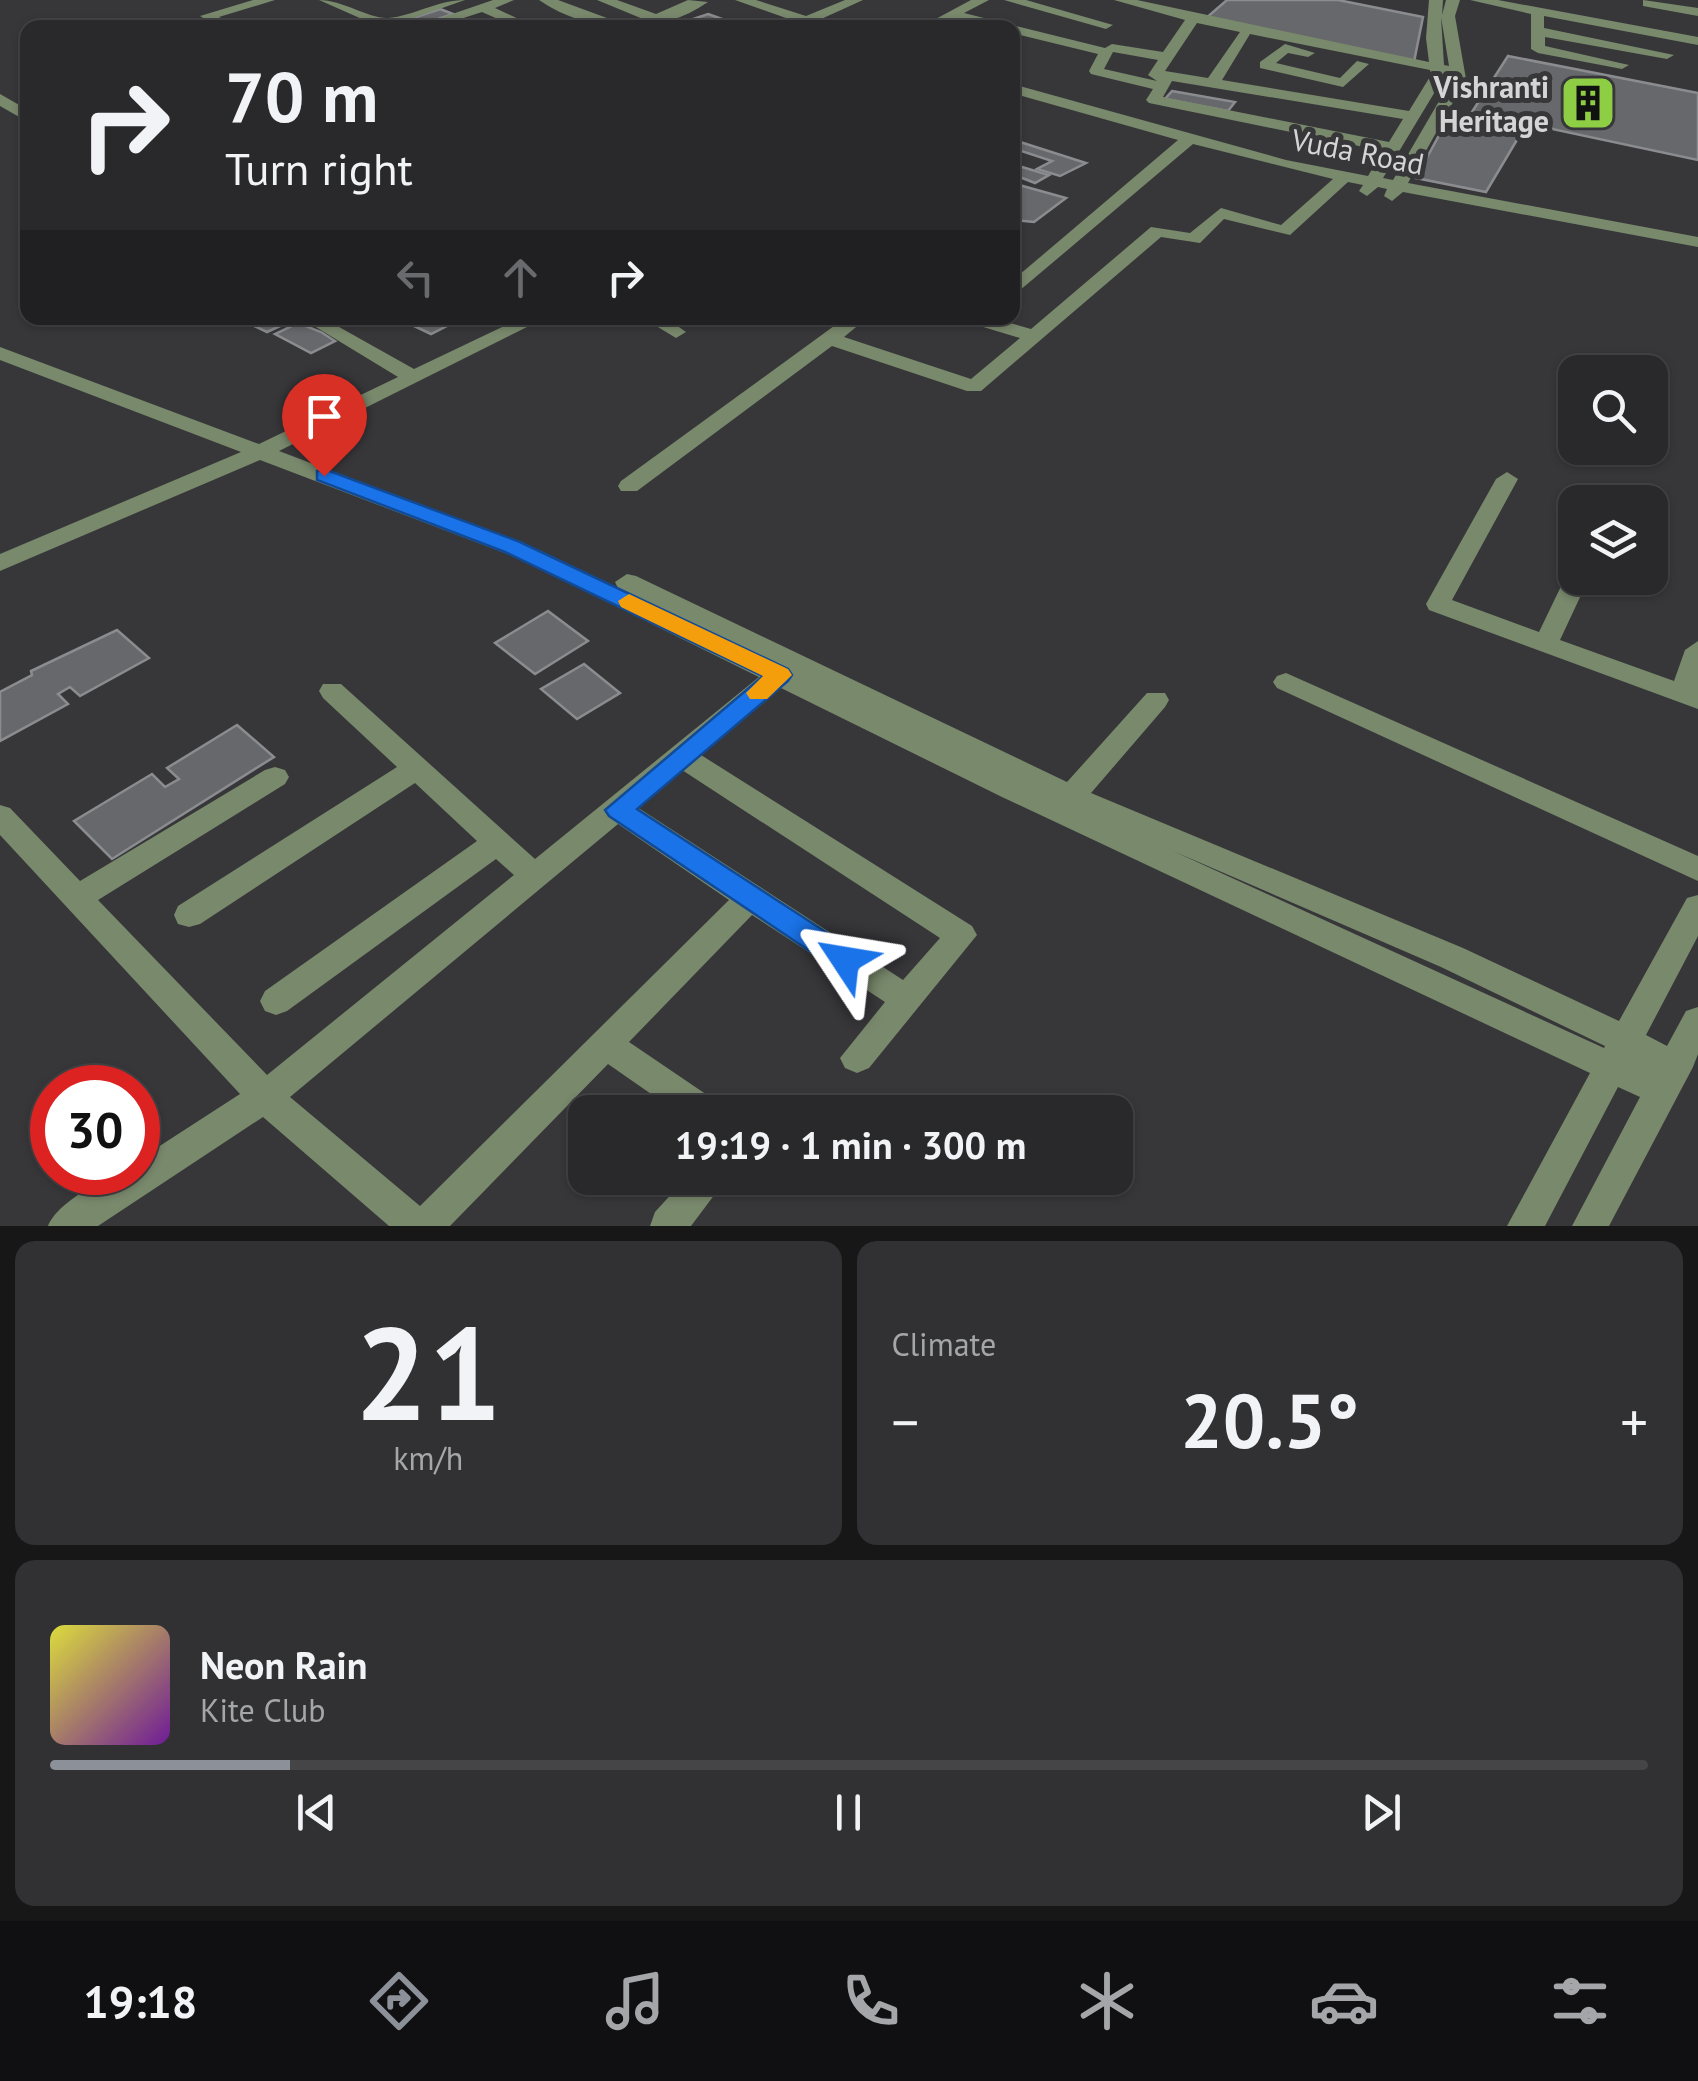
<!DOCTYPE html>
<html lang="en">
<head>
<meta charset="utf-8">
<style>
	body { margin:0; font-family:"PT Sans",sans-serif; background:#313134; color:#f1f3f6; height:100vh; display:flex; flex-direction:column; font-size:38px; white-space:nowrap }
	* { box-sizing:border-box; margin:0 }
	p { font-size:32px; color:#a5a6a9 }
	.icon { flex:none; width:55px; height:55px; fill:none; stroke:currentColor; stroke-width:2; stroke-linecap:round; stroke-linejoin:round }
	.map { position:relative; height:1226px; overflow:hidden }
	.details { display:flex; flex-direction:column; gap:15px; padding:15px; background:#171718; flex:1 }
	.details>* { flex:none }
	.hud { position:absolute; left:20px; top:20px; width:1000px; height:305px; border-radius:20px; box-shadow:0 2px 8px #0004,0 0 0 2px #454548; background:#29292c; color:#f1f3f6; overflow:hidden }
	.controls { position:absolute; left:1558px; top:355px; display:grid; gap:20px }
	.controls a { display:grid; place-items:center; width:110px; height:110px; border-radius:20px; background:#29292c; box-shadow:0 2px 8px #0004,0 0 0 2px #454548; font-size:50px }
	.speed { position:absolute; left:30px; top:1065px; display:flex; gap:20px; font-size:50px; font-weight:700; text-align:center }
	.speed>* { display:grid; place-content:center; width:130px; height:130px; border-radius:50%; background:#29292c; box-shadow:0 2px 8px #0004,0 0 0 2px #454548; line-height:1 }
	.speed .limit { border:15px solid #d22; background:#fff; color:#111 }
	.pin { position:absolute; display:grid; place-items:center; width:85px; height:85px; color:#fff; margin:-102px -42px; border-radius:50% 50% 50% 0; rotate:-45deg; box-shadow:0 0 10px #0007 }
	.pin .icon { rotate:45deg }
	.me { position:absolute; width:110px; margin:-55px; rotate:303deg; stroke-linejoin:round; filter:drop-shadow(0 0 8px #0008) }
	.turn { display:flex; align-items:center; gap:35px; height:210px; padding:0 40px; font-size:45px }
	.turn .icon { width:130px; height:130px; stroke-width:2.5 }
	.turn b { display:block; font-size:70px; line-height:85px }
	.lanes { display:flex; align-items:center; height:95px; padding:0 40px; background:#0003; justify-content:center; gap:50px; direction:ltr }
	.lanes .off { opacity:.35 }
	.big { font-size:75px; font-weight:700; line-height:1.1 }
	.details .tile { flex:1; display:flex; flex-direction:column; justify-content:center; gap:15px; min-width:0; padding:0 35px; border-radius:20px; background:#313134 }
	.details .dial { align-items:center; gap:0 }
	.dial b { font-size:130px; line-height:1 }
	.song { display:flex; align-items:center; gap:30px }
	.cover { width:120px; height:120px; border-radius:15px; background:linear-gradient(135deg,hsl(60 70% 55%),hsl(280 70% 35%)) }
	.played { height:10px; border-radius:5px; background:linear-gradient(90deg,#8c9099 15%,#454548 15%) }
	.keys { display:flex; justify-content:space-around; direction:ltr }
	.heat { display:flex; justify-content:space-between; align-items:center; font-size:55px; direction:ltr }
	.details .tiles { flex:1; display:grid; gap:15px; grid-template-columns:1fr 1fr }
	.tile:last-child { grid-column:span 2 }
	.trip { position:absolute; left:568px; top:1095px; width:565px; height:100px; border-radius:20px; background:#29292c; box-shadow:0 2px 8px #0004,0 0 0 2px #454548; font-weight:700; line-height:100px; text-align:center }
	.menu { display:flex; height:160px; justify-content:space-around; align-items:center; background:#101012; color:#a5a6a9 }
	.menu .icon { width:70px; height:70px }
	.menu .current { color:#8c9099 }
	.menu b { font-size:45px; color:#f1f3f6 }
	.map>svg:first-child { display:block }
</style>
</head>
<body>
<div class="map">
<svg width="1698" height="1226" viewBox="0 0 1698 1226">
	<rect width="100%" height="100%" fill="#37373a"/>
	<!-- building -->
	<g fill="#67686b" stroke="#8b8c8f" stroke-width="2.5">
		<polygon points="1227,0 1338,0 1423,17 1414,62 1205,19"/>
		<polygon points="440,9 453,14 426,23 413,18"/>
		<polygon points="708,14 747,28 711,28 690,20"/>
		<polygon points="1508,56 1698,93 1698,160 1472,112"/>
		<polygon points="1172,91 1235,102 1228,111 1165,99"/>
		<polygon points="1451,113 1524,128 1486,192 1416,178"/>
		<polygon points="1012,140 1017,141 1086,163 1060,176 1037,169 1052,161 1012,148"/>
		<polygon points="1022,167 1049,175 1035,183 1012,174"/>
		<polygon points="1012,183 1066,198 1034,222 1012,220"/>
		<polygon points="237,318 286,318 291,321 267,332"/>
		<polygon points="423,318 463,318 431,334 412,325"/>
		<polygon points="298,323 321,332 335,341 311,353 275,334"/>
		<polygon points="548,611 588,641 535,674 495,643"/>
		<polygon points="117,630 149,658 80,696 70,687 58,694 68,704 0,741 0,692 32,675 31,671"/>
		<polygon points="584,664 620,693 577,719 541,689"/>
		<polygon points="237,725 274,757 112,859 74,821 152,774 165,787 179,779 167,768"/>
	</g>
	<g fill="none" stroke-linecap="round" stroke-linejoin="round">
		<!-- minor -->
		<g fill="#79896c" fill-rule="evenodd">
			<polygon points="253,0 275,0 219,17 238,28 219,28 200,16"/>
			<path d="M319,0C343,0 369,19 388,18C414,16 437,0 465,0L385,28H362L371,23Z"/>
			<polygon points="493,0 514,0 495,8 538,28 518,28 482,12 445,24 449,28 431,28 426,23"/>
			<path d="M539,0H558L626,25L643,19L597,0H617L656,14L688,0L708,2C660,36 589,35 539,0Z"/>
			<polygon points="735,0 756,0 806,16 845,0 863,0 819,20 837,28 814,28"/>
			<path d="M971,0H989L964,13L1105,48L1112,44L1163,52L1185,20L1114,0H1137L1429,62L1426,38L1429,0H1443L1442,15L1446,0H1460L1455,16L1466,79L1408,183L1698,237V247L1403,192L1392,201L1384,196L1387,189L1378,187L1367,196L1359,191L1363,185L1348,182L1290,235L1224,219L1200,243L1161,237L981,391H967L832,346L637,491H621L618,486L621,481L845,318H867L844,337L971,379L1020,338L970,323L968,318H993L1031,329L1151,227L1190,233L1221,208L1281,225L1333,179L1193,144L1012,297V281L1178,140L1012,93V84L1286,160L1368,176L1383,151L1149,103L1146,100L1153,89L1091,74L1089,71L1098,54L1012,33V28H987L953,19L937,28H919ZM1441,17L1449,66L1444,65ZM1197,23L1240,32L1208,78L1165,71ZM1250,34L1430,70L1431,75L1409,111L1222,80ZM1113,52L1158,60L1148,75L1157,81L1104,69ZM1445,75H1451L1452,79L1393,180L1383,178ZM1172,81L1403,119L1389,142L1163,97Z"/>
			<polygon points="1004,0 1026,0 1113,25 1106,29"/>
			<polygon points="1470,0 1498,0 1698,37 1698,45 1544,16 1544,28 1674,55 1667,59 1545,37 1545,46 1629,65 1622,69 1538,53 1531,49 1531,14"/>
			<polygon points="1643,0 1698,8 1698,16 1643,6"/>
			<polygon points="151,23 160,28 144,27"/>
			<polygon points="1285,44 1315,53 1308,57 1288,53 1276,63 1340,78 1357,61 1369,64 1343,87 1260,68 1260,62"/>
			<polygon points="0,94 28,110 28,122 0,106"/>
			<path d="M301,318H323L414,369L521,318H545L279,451L539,550L751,652L618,588L615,582L627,574L636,576L1067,782L1147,693H1165L1169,700L1165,707L1091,793L1463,948L1619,1021L1687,898L1698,895V936L1646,1035L1667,1046L1686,1011L1698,1007V1054L1693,1067L1609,1226H1572L1640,1097L1618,1087L1545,1226H1507L1590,1073L1002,797L781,688L701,755L972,926L977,935L869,1068L857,1073L845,1068L840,1058L885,1002L752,915L629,1042L716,1101L721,1112H677L608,1064L450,1226H389L263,1117L98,1226H48C58,1201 111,1172 138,1172V1160L240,1094L0,835V805L10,808L80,881L265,770L275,767L285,770L289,777L285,784L98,900L267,1075L514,875L496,859L287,1011L276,1015L265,1011L260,1001L265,991L477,841L415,783L200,924L189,927L178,924L174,915L178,906L397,767L323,698L319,691L323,684H341L535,859L759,677L523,560L260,460L0,571V554L241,452L0,360V347L259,444L398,377ZM682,770L940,938L903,980L637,807ZM618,824L729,900L420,1206L290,1097ZM1173,851L1441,967L1605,1046L1604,1048Z"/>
			<polygon points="643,318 666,318 686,332 676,338"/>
			<polygon points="1507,472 1518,479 1452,600 1539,632 1565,578 1575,571 1575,578 1589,578 1560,640 1674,681 1685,650 1698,641 1698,709 1429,610 1426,604 1496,479"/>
			<polygon points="1286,673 1698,856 1698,881 1277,688 1273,682 1277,676"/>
			<polygon points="686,1178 727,1178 691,1226 650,1226 655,1212"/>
		</g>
	</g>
	<!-- route -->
	<polygon fill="#1a73e8" stroke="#114b97" stroke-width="2.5" points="324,469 520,542 788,669 792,675 788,681 637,809 855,951 859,960 855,968 845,971 835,968 609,816 605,810 763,676 505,552 317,480 317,471"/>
	<!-- slow -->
	<polygon fill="#f59e0b" points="629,594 788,669 792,675 767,699 750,699 746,693 763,676 621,607 618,601"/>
	<!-- icons -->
	<defs>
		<g id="building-square" transform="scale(2.875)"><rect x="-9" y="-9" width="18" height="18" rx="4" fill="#8dce44" stroke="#37373a"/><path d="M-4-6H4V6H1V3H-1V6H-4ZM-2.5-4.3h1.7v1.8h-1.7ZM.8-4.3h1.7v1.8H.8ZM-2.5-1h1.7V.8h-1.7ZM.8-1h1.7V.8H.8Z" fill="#111"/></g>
	</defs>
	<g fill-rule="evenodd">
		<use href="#building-square" x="1588" y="103"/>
	</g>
	<g text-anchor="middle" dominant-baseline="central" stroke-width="10" stroke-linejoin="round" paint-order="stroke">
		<!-- far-poi labels -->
		<g font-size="30" font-weight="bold" fill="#d5d5d6" stroke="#37373a" text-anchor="end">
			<text x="1549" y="86">Vishranti<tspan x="1549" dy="34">Heritage</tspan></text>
		</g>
		<!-- far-street labels -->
		<g font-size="30" fill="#d5d5d6" stroke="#37373a">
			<text transform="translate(1358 151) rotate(11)">Vuda Road</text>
		</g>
	</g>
</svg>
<div class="controls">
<a><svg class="icon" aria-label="search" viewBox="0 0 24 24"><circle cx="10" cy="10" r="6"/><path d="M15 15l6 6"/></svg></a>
<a><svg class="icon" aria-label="layers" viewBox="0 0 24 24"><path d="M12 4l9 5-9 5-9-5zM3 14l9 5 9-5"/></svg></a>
</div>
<div class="speed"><div class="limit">30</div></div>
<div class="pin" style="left:324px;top:476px;background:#d93025"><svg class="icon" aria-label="arrive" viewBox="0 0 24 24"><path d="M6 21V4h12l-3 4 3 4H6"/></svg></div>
<svg class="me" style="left:845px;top:960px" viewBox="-20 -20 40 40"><path d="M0-17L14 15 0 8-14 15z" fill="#1a73e8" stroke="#fff" stroke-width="4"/></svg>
<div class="trip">19:19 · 1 min · 300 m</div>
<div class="hud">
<div class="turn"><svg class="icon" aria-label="right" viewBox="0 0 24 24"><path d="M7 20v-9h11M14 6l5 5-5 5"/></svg><div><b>70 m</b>Turn right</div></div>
<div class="lanes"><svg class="icon off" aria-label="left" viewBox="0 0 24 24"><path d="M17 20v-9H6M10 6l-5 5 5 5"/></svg><svg class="icon off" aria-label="ahead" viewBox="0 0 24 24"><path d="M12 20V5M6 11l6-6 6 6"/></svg><svg class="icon" aria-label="right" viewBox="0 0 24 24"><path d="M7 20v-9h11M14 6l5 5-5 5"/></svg></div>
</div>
</div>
<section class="details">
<div class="tiles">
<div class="tile dial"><b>21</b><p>km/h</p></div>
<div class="tile"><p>Climate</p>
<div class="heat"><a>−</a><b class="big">20.5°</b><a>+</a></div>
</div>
<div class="tile">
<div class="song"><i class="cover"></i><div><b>Neon Rain</b><p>Kite Club</p></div></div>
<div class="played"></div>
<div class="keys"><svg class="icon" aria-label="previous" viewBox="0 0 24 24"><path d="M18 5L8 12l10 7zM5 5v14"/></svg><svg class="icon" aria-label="pause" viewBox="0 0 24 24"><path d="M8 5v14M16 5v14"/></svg><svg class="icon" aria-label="next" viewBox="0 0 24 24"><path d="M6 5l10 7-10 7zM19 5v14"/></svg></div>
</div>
</div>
</section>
<nav class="menu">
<b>19:18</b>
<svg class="icon current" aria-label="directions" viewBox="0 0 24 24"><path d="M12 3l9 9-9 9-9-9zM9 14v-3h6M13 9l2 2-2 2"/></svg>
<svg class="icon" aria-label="music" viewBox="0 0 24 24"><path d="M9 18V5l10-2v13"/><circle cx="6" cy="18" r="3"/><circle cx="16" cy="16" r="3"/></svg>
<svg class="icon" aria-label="phone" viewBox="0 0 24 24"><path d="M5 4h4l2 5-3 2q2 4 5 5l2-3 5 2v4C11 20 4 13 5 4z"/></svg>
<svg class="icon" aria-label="climate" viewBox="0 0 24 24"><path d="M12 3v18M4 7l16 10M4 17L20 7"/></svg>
<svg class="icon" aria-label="car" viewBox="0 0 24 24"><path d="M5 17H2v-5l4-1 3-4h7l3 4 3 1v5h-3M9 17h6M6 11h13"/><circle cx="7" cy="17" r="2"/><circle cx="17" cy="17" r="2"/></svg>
<svg class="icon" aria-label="filters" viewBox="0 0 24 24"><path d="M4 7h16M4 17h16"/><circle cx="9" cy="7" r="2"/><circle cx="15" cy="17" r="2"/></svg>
</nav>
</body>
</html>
